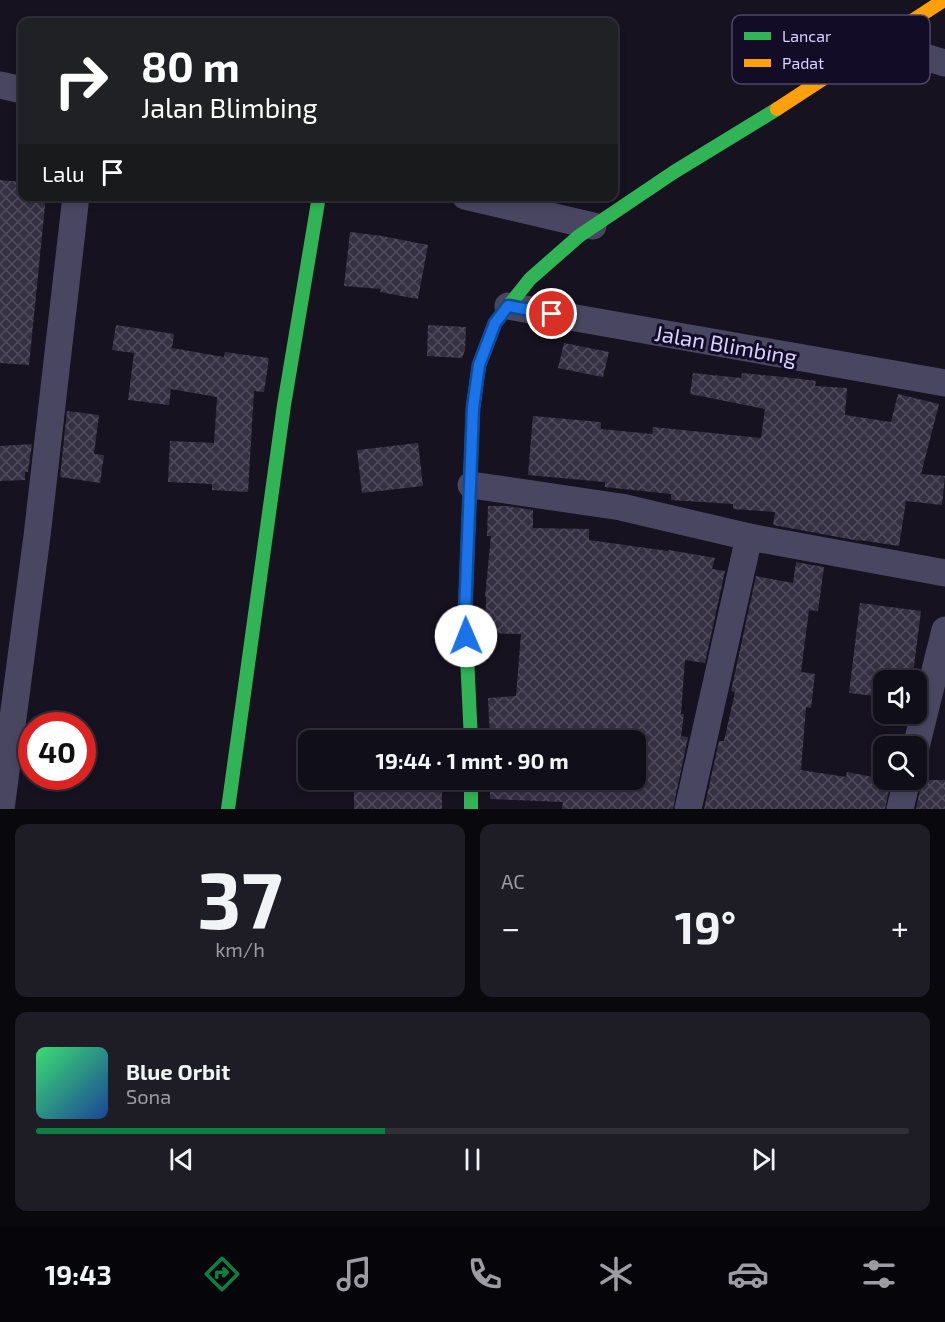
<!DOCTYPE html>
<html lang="id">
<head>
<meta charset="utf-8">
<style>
	body { margin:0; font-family:"Exo 2",sans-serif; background:#1e1c25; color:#f1f3f6; height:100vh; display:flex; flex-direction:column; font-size:22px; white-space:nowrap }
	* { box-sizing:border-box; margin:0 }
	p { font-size:20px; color:#9c9ca2 }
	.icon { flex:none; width:33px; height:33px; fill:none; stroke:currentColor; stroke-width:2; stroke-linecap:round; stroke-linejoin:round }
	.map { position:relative; height:809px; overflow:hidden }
	.details { display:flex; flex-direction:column; gap:15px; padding:15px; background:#09080d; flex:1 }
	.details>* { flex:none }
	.banner { position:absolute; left:18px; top:18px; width:600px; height:183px; border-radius:12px; box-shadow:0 3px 9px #0003,0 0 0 2px #302e37; background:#202124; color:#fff; overflow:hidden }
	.tools { position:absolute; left:873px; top:670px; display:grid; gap:12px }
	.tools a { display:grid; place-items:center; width:54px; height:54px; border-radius:12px; background:#100e18; box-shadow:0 3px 9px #0003,0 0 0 2px #302e37; font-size:30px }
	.speed { position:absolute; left:18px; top:712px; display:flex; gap:12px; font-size:30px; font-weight:700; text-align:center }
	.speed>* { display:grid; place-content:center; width:78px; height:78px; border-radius:50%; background:#100e18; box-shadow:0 3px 9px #0003,0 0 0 2px #302e37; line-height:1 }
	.speed .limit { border:9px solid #d22; background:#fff; color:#111 }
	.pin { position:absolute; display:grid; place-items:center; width:51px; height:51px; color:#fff; margin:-26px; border:3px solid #fff; border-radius:50%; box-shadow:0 2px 6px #0007 }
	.me { position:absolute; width:66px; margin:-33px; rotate:359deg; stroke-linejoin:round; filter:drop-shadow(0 0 4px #0008) }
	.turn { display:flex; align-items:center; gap:21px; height:126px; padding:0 24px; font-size:27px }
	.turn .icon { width:78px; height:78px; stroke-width:2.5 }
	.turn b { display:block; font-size:42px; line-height:51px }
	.then { display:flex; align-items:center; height:57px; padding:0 24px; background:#0003; gap:12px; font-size:22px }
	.big { font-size:45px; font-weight:700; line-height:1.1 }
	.details .card { flex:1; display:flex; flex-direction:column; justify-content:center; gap:9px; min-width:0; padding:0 21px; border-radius:12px; background:#1e1c25 }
	.details .dial { align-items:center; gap:0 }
	.dial b { font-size:78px; line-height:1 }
	.song { display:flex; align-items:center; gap:18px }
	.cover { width:72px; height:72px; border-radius:9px; background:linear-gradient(135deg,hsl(140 70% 55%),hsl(220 70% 35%)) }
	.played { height:6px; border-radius:3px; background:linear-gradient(90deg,#0b8043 40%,#302e37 40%) }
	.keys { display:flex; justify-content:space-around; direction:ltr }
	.heat { display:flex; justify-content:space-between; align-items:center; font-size:33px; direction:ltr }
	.details .tiles { flex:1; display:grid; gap:15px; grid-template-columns:1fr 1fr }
	.card:last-child { grid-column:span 2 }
	.trip { position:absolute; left:298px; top:730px; width:348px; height:60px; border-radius:12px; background:#100e18; box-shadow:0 3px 9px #0003,0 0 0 2px #302e37; font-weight:700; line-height:60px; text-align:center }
	.tabs { display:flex; height:96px; justify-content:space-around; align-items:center; background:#06060a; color:#9c9ca2 }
	.tabs .icon { width:42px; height:42px }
	.tabs .active { color:#0b8043 }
	.tabs b { font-size:27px; color:#f1f3f6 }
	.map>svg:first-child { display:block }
</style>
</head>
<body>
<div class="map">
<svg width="945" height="809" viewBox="0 0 945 809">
	<defs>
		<pattern id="building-cross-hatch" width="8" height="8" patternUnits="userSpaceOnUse" patternTransform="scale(1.5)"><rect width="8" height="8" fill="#343042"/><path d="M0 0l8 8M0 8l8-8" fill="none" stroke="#514d5e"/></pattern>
	</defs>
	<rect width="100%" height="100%" fill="#161220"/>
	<!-- building -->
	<g fill="url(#building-cross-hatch)">
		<polygon points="0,180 22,182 22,196 46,196 29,365 0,363"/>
		<polygon points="350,232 382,236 428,245 418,299 380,292 381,289 344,286"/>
		<polygon points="116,325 174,334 172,348 224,357 225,352 269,358 264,392 254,391 248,492 212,490 212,484 168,482 170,441 214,443 217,397 171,389 169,405 128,400 134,353 112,350"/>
		<polygon points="428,325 466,327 465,350 462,358 427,356"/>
		<polygon points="564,343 609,352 603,377 558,368"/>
		<polygon points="693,373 741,378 742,373 793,378 816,381 815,386 847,388 845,415 891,422 898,394 939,404 921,474 945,476 942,505 906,501 899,546 860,540 860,541 773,525 775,512 733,509 733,504 671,500 671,494 605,487 605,482 528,475 533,416 601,422 601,429 652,434 653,427 761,438 765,409 690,394"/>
		<polygon points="67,411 99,415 94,454 104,455 100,483 60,477"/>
		<polygon points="418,443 423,486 362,493 357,450"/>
		<polygon points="32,444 28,472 25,472 25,480 0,481 0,446"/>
		<polygon points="488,506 507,506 533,510 533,528 589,529 589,540 668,551 669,550 715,558 712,569 725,571 705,663 685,660 681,714 684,714 681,736 688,737 673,809 562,809 563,802 490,799 490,780 567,780 636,790 636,741 619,741 619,735 567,731 566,741 490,741 488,698 516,696 521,634 485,633 486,597 485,597 491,536 487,536"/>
		<polygon points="796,562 824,567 818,611 809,610 801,672 815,674 811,708 806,707 801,770 846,777 847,772 884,779 884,780 891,780 885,809 704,809 719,741 724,741 735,692 731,691 756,576 793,583"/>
		<polygon points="860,603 921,611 912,681 884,681 884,697 849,693"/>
		<polygon points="354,780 442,781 442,809 354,809"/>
		<polygon points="922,780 945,780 945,809 916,809"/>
	</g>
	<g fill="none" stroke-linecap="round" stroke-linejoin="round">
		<!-- street -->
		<g stroke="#494661" stroke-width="27">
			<polyline points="877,43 945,63"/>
			<polyline points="0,85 22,90"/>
			<polyline points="465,196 593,226"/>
			<polyline points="508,306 945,383"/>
			<polyline points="471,485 621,507 749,537 945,573"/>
			<polyline points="916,747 945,630"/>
			<polyline points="1,809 37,536 76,196"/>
			<polyline points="688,809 749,537"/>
			<polyline points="900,809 907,780"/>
		</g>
		<!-- fast -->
		<g stroke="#30b455" stroke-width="14">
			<polyline points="471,741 465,614 473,407 479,365 495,323 530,279 579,236 674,172 777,109"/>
			<polyline points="471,780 471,809"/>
			<polyline points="228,809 284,405 319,196"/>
		</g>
		<!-- slow -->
		<polyline stroke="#ff9f0a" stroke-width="14" points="777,109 944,0"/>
	</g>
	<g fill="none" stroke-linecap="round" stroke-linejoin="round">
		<!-- route casing -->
		<g stroke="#114b97" stroke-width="15">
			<polyline id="route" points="466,636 465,614 473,408 479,365 495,323 508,306 552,314"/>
		</g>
		<!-- route -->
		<use href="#route" stroke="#1a73e8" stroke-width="10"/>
	</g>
	<g text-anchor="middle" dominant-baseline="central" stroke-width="6" stroke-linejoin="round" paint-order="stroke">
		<!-- street labels -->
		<g font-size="22" fill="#d9d1ff" stroke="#120c26">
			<text transform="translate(726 344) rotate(10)">Jalan Blimbing</text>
		</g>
	</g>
	<!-- legend -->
	<rect x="732" y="15" width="198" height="69" rx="9" fill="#120c26" stroke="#4e4767" stroke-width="1.5"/>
	<rect x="744" y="32" width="27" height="8" fill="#30b455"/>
	<rect x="744" y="59" width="27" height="8" fill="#ff9f0a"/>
	<g font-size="16" fill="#d9d1ff">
		<text x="782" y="42">Lancar</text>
		<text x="782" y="69">Padat</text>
	</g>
</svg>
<div class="tools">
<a><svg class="icon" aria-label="sound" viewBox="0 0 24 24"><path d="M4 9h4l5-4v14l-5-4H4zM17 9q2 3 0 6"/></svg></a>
<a><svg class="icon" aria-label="search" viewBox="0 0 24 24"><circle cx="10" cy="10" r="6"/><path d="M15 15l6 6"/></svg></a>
</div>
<div class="speed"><div class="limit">40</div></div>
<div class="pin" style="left:552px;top:314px;background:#d93025"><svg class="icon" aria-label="arrive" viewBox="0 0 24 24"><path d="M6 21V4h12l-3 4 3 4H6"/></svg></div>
<svg class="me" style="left:466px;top:636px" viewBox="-20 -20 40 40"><circle r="19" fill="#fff"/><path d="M0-13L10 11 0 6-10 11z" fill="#1a73e8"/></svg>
<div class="trip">19:44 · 1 mnt · 90 m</div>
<div class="banner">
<div class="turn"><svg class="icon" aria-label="right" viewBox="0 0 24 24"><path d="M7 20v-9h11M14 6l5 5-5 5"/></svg><div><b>80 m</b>Jalan Blimbing</div></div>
<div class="then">Lalu<svg class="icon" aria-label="arrive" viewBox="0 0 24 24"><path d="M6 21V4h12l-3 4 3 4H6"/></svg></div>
</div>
</div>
<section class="details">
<div class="tiles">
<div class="card dial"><b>37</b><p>km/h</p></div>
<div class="card"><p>AC</p>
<div class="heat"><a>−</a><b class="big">19°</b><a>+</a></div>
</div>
<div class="card">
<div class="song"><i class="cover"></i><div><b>Blue Orbit</b><p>Sona</p></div></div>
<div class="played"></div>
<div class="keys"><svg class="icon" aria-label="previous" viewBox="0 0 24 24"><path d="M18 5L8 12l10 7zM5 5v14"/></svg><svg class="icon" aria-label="pause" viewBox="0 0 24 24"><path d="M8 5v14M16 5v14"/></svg><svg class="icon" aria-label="next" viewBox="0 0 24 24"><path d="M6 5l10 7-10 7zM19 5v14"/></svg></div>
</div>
</div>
</section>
<nav class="tabs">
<b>19:43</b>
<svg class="icon active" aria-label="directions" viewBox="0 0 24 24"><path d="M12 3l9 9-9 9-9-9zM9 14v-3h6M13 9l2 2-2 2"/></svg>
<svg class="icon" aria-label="music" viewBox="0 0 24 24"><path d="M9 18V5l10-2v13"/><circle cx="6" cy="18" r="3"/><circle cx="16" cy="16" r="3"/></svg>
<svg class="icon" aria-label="phone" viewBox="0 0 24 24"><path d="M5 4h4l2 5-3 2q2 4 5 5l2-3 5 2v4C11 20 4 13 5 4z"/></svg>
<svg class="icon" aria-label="climate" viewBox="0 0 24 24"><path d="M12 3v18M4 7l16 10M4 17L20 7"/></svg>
<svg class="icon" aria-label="car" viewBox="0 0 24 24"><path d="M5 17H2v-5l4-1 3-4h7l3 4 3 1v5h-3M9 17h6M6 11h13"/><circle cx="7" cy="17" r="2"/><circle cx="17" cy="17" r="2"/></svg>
<svg class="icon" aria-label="filters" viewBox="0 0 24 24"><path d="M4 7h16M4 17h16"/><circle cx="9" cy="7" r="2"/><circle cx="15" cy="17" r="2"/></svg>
</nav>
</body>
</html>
